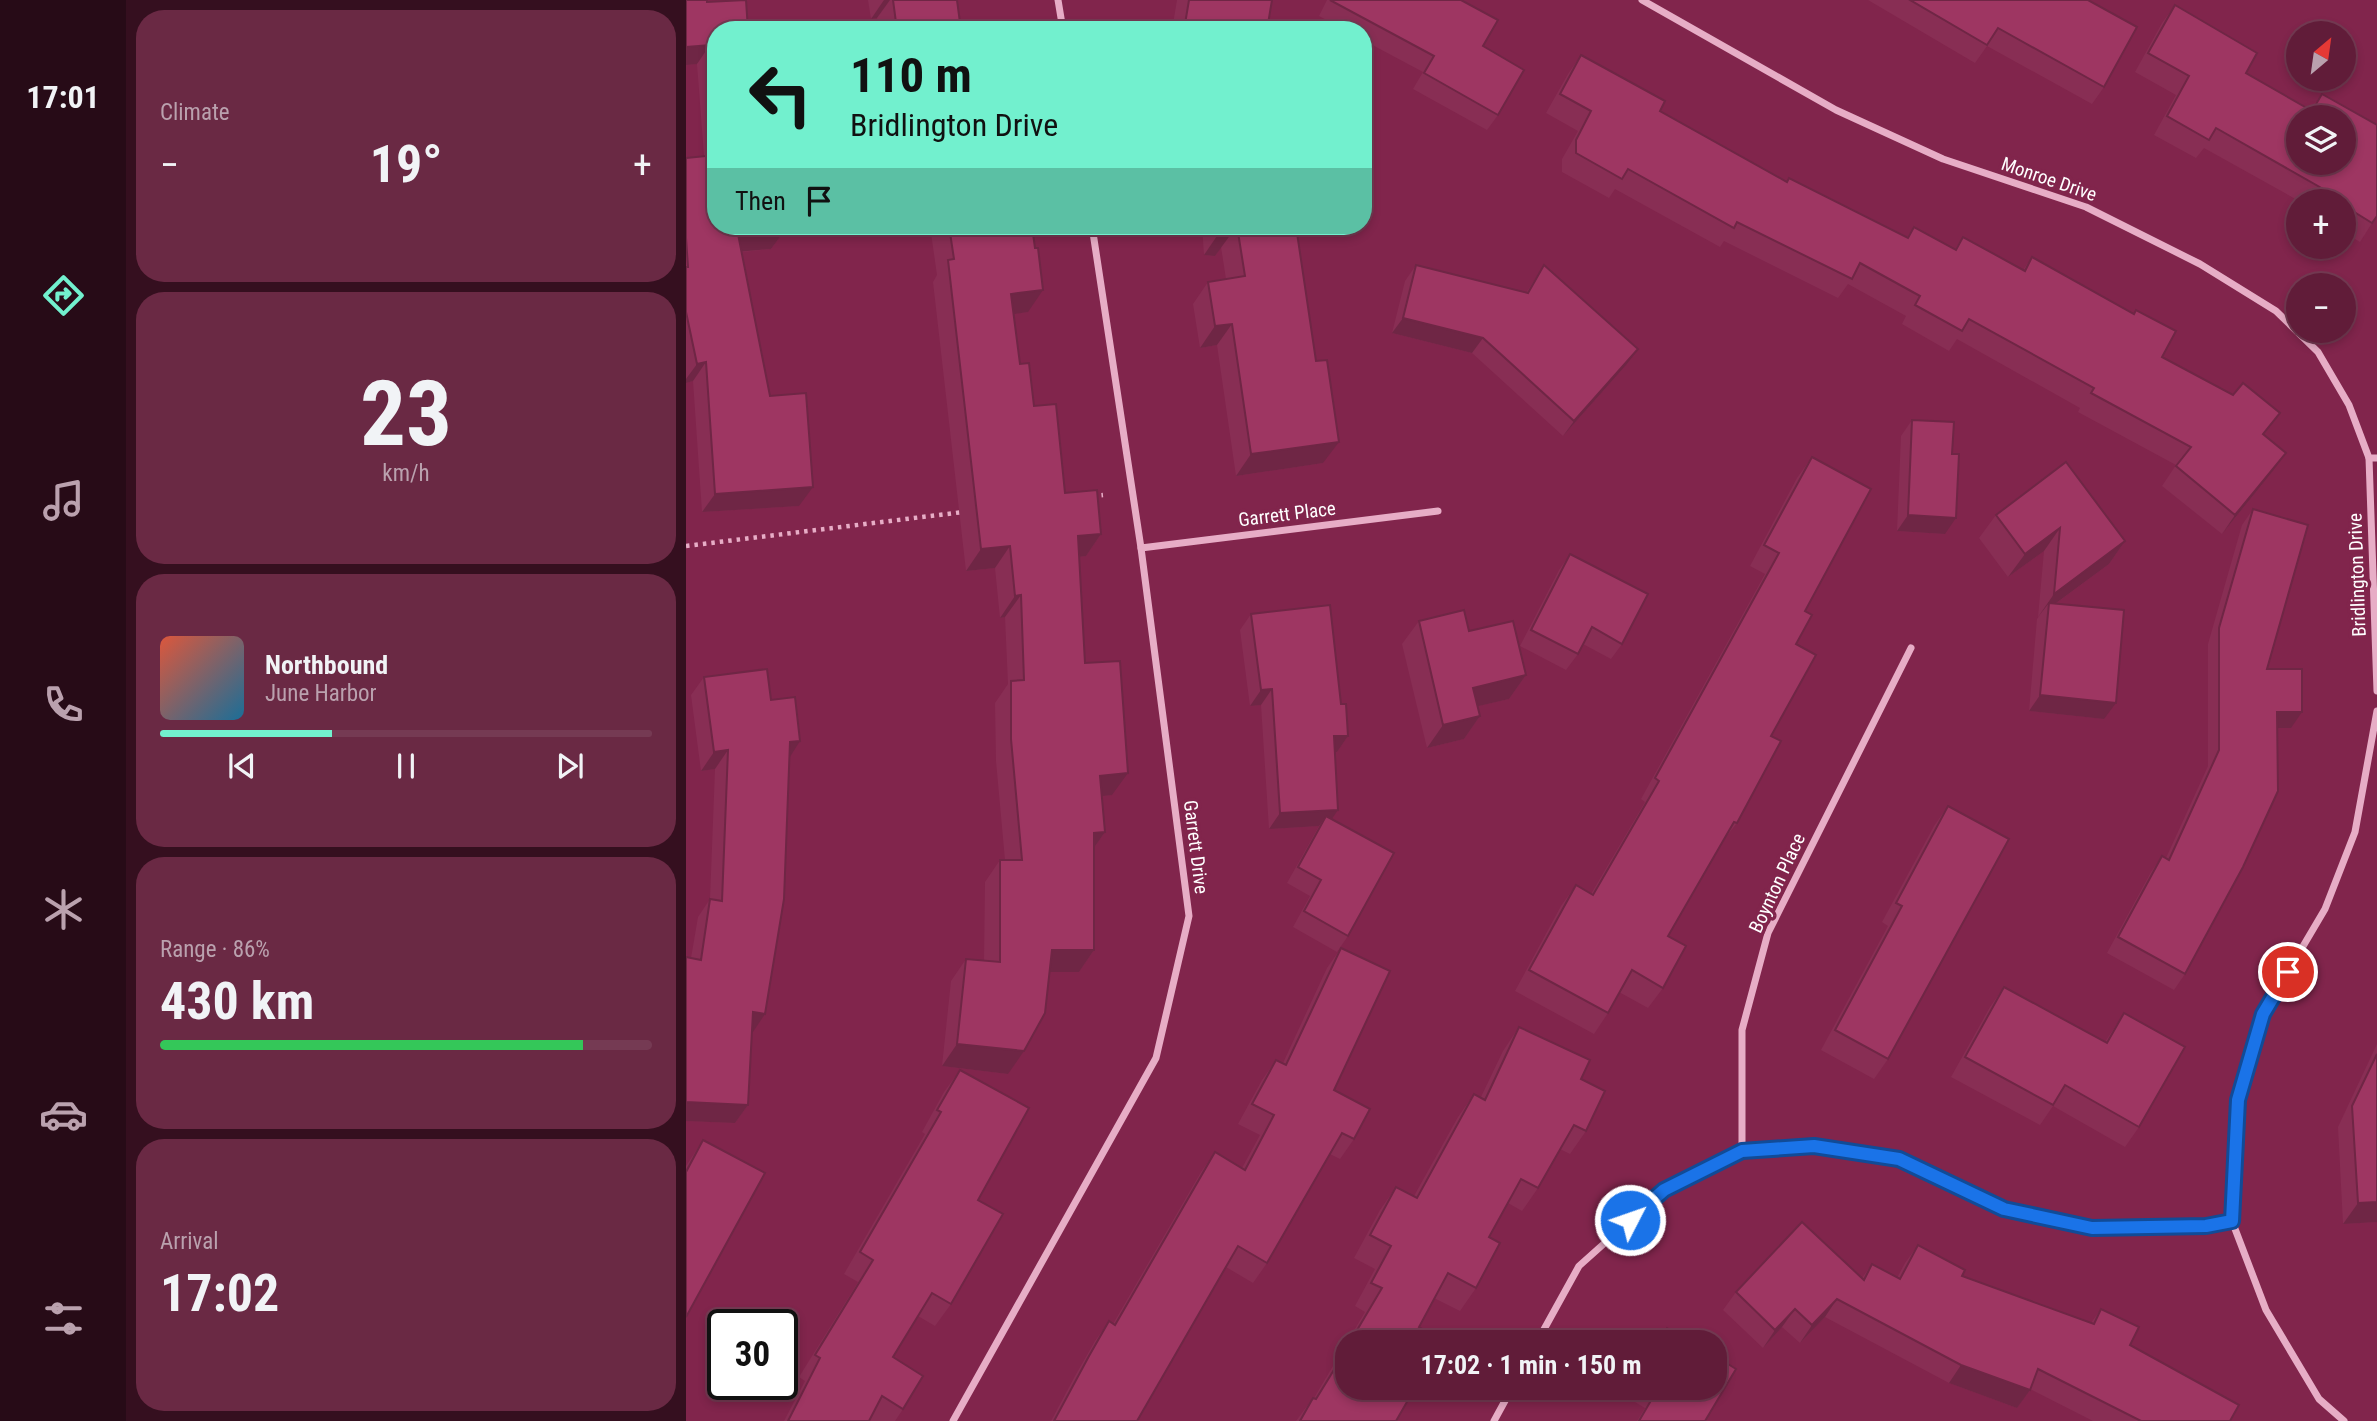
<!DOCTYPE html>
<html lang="en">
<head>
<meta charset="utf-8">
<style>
	body { margin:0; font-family:"Roboto Condensed",sans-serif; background:#6a2944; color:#f1f3f6; height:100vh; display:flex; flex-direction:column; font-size:26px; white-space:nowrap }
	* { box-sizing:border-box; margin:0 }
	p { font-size:23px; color:#baa1ae }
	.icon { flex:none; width:38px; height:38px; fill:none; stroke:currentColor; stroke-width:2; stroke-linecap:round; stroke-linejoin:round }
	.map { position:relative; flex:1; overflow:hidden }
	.sheet { display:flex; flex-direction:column; gap:10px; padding:10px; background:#350f1f; width:560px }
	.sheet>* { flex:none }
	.guide { position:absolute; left:21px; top:21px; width:665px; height:214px; border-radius:28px; box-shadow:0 4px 10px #0003,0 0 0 2px #753a53; background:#72f0ce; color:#111; overflow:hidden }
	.needle { width:46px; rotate:29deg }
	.fabs { position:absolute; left:1600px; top:21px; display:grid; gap:14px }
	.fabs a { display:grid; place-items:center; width:70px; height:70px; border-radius:50%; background:#611c39; box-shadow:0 4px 10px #0003,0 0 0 2px #753a53; font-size:35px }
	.speed { position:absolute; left:21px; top:1309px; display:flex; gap:14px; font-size:35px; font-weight:700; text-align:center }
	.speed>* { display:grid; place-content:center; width:91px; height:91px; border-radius:50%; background:#611c39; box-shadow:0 4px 10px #0003,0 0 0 2px #753a53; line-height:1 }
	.speed .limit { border:4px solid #111; border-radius:10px; background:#fff; color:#111 }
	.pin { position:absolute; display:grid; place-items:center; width:60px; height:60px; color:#fff; margin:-30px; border:4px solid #fff; border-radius:50%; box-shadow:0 2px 7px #0007 }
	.me { position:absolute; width:77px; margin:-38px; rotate:49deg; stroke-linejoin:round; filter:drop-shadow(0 0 5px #0008) }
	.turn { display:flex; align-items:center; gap:24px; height:147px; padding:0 28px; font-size:32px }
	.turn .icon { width:91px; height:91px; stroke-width:2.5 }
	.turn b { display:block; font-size:49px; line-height:60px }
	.then { display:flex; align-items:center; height:66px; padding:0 28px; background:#0003; gap:14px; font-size:26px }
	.big { font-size:52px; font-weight:700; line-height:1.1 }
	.sheet .card { flex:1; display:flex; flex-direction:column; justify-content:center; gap:10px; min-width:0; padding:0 24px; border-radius:28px; background:#6a2944 }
	.sheet .dial { align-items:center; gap:0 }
	.dial b { font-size:91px; line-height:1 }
	.song { display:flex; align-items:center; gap:21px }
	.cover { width:84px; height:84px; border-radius:10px; background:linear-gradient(135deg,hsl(10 70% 55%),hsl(200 70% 35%)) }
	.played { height:7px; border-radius:4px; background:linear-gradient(90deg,#72f0ce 35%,#753a53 35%) }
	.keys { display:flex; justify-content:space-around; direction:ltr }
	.heat { display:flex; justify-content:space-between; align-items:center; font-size:38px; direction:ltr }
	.charge { height:10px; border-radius:5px; background:linear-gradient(90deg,#34c759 86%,#753a53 0) }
	.trip { position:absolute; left:649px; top:1330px; width:392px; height:70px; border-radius:28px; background:#611c39; box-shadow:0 4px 10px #0003,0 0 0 2px #753a53; font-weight:700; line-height:70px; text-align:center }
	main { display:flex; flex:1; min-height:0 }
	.tab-bar { display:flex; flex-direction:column; width:126px; justify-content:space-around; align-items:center; background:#270b17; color:#baa1ae }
	.tab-bar .icon { width:49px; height:49px }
	.tab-bar .active { color:#72f0ce }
	.tab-bar b { font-size:32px; color:#f1f3f6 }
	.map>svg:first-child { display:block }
</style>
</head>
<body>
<main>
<nav class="tab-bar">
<b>17:01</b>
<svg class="icon active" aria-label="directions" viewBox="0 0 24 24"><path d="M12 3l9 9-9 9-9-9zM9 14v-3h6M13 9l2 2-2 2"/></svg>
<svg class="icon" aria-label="music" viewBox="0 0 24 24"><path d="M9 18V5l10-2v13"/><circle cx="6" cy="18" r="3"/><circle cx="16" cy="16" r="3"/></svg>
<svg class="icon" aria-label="phone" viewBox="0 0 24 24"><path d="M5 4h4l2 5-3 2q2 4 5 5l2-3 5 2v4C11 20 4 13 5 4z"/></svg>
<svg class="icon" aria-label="climate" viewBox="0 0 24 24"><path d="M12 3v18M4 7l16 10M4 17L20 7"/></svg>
<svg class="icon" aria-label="car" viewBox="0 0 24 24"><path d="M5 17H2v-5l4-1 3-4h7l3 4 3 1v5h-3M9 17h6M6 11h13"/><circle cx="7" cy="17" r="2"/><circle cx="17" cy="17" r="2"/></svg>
<svg class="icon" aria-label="filters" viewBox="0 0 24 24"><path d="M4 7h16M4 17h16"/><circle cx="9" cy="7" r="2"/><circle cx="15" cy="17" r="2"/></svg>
</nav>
<section class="sheet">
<div class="card"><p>Climate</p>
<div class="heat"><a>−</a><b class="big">19°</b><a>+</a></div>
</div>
<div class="card dial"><b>23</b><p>km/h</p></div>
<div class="card">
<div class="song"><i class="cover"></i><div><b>Northbound</b><p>June Harbor</p></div></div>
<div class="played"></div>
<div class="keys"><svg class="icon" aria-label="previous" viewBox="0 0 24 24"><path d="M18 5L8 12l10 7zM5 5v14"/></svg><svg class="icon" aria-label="pause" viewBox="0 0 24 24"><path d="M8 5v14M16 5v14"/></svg><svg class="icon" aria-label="next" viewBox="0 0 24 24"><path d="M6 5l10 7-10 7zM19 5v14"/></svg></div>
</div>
<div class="card"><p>Range · 86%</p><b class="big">430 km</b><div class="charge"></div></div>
<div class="card"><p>Arrival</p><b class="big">17:02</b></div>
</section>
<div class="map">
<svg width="1691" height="1421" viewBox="0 0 1691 1421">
	<rect width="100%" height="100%" fill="#81254c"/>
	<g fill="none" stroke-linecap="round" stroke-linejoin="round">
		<!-- path -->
		<g stroke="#e7adc6" stroke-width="4.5" stroke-dasharray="3.5 5" stroke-linecap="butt">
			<polyline points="407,496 417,495"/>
			<polyline points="0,546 277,512"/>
		</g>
		<!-- street -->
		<g stroke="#e7adc6" stroke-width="7">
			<polyline points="372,0 377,30"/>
			<polyline points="956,0 1150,110 1257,159 1400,207 1514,264 1590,311 1632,352 1663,405 1683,458 1691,458"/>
			<polyline points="1683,458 1691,691"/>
			<polyline points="455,548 752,511"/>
			<polyline points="1056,1151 1056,1030 1082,933 1225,648"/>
			<polyline points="851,1342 893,1266 978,1190 1056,1151 1128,1146 1213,1159 1318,1209 1406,1228 1520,1226 1546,1221"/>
			<polyline points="267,1421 470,1058 503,916 455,548 406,226"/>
			<polyline points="808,1421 826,1388"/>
			<polyline points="1658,1421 1633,1399 1580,1310 1546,1221 1552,1100 1577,1014 1639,909 1669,832 1691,711"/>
		</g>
	</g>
	<!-- wall -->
	<g fill="#882e54">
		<polygon points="0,0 30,30 30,226 99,230 85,249 56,252 84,396 113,506 16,512 7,381 0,383 0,158 18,156 11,64 0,65"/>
		<polygon points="182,0 271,0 275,30 192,30 191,18 185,19"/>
		<polygon points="491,0 586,0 581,30 486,30"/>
		<polygon points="641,0 775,0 797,46 812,115 801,130 727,89 737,72 677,40 677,30 659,30 633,16"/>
		<polygon points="1182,0 1402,0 1418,87 1406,104 1301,46 1289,63"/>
		<polygon points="1489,5 1560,73 1624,110 1636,94 1686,223 1674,242 1657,232 1657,201 1613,201 1518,148 1510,158 1468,135 1490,95 1449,72 1476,23"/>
		<polygon points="895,55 974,111 1100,182 1221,237 1228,227 1269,249 1277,237 1337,270 1346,257 1578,435 1586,472 1536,534 1476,486 1490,465 1392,412 1394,408 1271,339 1263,351 1216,324 1220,316 1162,284 1152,298 1038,241 1034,247 929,189 923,198 876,172 876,159 892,131 860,113 882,74"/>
		<polygon points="244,226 346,226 342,312 327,314 334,364 379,493 415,534 400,556 393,557 399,663 426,795 415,796 419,832 408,848 408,950 393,972 364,972 322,1074 256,1066 265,981 280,959 298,961 299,882 314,860 319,860 310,761 309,703 322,684 319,617 314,618 309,568 280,571 247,282 251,275"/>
		<polygon points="516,226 610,226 637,463 550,476 531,345 514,348 507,304 522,282 540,279 535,247 529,256 518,255"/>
		<polygon points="730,265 840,293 858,265 952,349 941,364 877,436 786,353 706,333 719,281"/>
		<polygon points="1226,420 1259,534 1211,531 1215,436"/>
		<polygon points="1126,457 1119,611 1085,736 1051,823 1035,843 982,936 977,988 962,1008 933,992 922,1013 908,1034 829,991 875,906 890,885 905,894 959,802 955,799 1079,574 1064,566 1111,478"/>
		<polygon points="1567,509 1581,669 1605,728 1591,728 1499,974 1488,990 1421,953 1465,872 1476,856 1480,858 1522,766 1522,644 1556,525"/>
		<polygon points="1310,515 1439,541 1423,564 1369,604 1418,719 1343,711 1351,619 1354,615 1352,617 1358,551 1322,577 1293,538"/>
		<polygon points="884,554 936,644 925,659 897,644 892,654 880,670 834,646 873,570"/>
		<polygon points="565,614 655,704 662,736 651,752 649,752 646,819 662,936 651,952 607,927 624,896 601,883 633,826 583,829 575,705 564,706 554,630"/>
		<polygon points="733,621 783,631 840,675 823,699 792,706 794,716 778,739 741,748 716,644"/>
		<polygon points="18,677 85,700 104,757 67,1032 66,1032 62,1105 49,1123 0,1121 0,957 5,958 12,917 24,899 29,769 15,771 5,695"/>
		<polygon points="1262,806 1202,1059 1188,1079 1135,1050 1202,926 1196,922 1248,826"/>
		<polygon points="655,948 648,1090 668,1139 654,1159 644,1154 581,1263 567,1283 540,1267 451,1421 365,1421 389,1376 409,1341 423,1321 427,1324 515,1172 529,1152 556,1168 574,1135 552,1124 576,1080 590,1060 597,1063 641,968"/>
		<polygon points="1318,987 1419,1042 1438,1013 1453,1127 1439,1147 1367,1106 1354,1125 1265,1077 1304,1007"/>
		<polygon points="833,1027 895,1079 900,1131 884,1154 874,1149 852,1188 836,1211 822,1203 803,1237 790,1288 774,1311 748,1298 733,1327 755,1342 662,1342 662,1388 710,1421 610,1421 627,1398 628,1398 679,1312 669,1306 689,1269 668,1258 694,1210 710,1187 728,1196 772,1117 788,1094 795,1097 817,1051"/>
		<polygon points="1691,1044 1691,1222 1657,1224 1652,1127"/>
		<polygon points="274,1070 292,1200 265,1304 249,1326 232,1316 207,1357 217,1409 209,1421 98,1421 119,1381 113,1377 172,1282 158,1274 239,1134 236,1132 258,1092"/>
		<polygon points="17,1140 0,1317 0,1166"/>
		<polygon points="1232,1245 1276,1276 1405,1323 1415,1309 1444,1345 1544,1421 1407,1421 1344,1389 1331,1408 1263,1383 1139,1317 1114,1343 1096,1327 1077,1348 1037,1310 1050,1292 1176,1278 1186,1264 1211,1278 1219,1263"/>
		<polygon points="944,1388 1029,1388 1019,1421 951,1421 959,1408 939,1396"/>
	</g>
	<!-- shaded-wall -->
	<g fill="#6f2645">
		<polygon points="198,0 204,0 191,18 185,19"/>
		<polygon points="24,45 11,64 0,65 0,47"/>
		<polygon points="99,230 85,249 39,253 52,234"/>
		<polygon points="533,233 545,234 529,256 518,255"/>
		<polygon points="357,290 342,312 309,317 325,294"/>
		<polygon points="717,318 797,338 786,353 706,333"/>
		<polygon points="546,324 531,345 514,348 529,326"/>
		<polygon points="952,349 941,364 877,436 888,421"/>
		<polygon points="20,362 7,381 0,383 0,379 11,364"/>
		<polygon points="653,442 637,463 550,476 565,454"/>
		<polygon points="1600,453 1586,472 1536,534 1549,515"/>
		<polygon points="127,487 113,506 16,512 29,494"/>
		<polygon points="1222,515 1270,518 1259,534 1211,531"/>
		<polygon points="1374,528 1358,551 1322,577 1339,554"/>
		<polygon points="415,534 400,556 377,559 392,536"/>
		<polygon points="1439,541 1423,564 1362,609 1363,603 1352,617 1368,594"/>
		<polygon points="324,546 309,568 280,571 295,549"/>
		<polygon points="335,595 319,617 314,618 329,596"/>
		<polygon points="840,675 823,699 771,711 787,688"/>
		<polygon points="586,689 575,705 564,706 575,690"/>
		<polygon points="1354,695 1430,703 1418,719 1343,711"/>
		<polygon points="1591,712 1616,712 1605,728 1580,728"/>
		<polygon points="794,716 778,739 741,748 757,725"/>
		<polygon points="648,736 662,736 651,752 637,752"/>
		<polygon points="114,741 102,760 104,742"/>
		<polygon points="42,750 29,769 15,771 28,752"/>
		<polygon points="442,773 426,795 398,798 414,776"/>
		<polygon points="652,810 641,826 640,816 633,826 583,829 594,813"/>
		<polygon points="419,832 403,855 408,833"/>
		<polygon points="366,950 408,950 393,972 351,972"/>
		<polygon points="67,1012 79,1014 67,1032 54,1030"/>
		<polygon points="271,1044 338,1051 322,1074 256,1066"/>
		<polygon points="0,1102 62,1105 49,1123 0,1121"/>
		<polygon points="1691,1202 1691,1222 1657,1224 1672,1203"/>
		<polygon points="1151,1299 1139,1317 1114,1343 1126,1325"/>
		<polygon points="1109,1309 1096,1327 1077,1348 1089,1330"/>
		<polygon points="1275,1365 1344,1390 1331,1408 1263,1383"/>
	</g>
	<!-- building -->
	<g fill="#9e3662" stroke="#6f2645" stroke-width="2" fill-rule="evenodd">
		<polygon points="0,0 21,0 21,2 60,0 62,30 30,30 30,117 24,45 0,47"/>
		<polygon points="207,0 271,0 275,30 211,30"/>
		<polygon points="503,0 586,0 581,30 498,30"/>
		<polygon points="644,0 775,0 812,20 797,46 838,70 812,115 738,73 748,56"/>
		<polygon points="1224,0 1402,0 1451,27 1418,87 1312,28 1301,45"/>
		<path d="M1489,5L1571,53L1560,73L1626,111L1636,94L1691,125V216L1686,223L1657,205V201H1651L1653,198L1530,128L1523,140L1481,116L1503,76L1462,53ZM1612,117H1657V163H1612Z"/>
		<polygon points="895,55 979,101 974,111 1101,182 1103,178 1222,238 1228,227 1270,250 1277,237 1339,271 1346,257 1448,314 1450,310 1490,331 1476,357 1547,395 1557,383 1594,413 1577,434 1600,453 1549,515 1490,466 1505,447 1405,393 1408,388 1283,319 1276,331 1229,305 1234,296 1174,263 1166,279 1051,222 1048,228 942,169 936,179 890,153 890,140 905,111 874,94"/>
		<polygon points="30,155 30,226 98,226 99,230 52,234 84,396 120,393 127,487 29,494 20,362 11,364 0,312 0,267 2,267 0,238 0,158"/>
		<polygon points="263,226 346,226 349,248 352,248 357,290 325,294 334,364 343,363 348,406 370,404 379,493 411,490 415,534 392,536 399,663 434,661 442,773 414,776 419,832 408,833 408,950 366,950 359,1013 338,1051 271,1044 280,959 314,962 314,860 336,860 325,739 325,681 338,680 335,595 329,596 324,546 295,549 262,260 268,259"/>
		<polygon points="532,226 546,226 545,234 533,233"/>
		<polygon points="551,226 610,226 630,361 641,360 653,442 565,454 546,324 529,326 522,282 559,276"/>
		<polygon points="730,265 842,293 858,265 952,349 888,421 797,338 717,318"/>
		<polygon points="1226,420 1268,422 1266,454 1273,454 1270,518 1222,515"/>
		<polygon points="1126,457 1185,489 1119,611 1126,615 1110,644 1130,655 1085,736 1095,741 1051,823 1048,822 982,936 1000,946 977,988 946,970 922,1013 843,970 890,885 907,895 973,781 969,778 1093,553 1078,545"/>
		<polygon points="1380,462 1439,541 1368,594 1374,528 1339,554 1310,515"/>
		<polygon points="1567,509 1622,525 1581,669 1616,669 1616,712 1591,712 1592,791 1557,867 1499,974 1432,937 1476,856 1483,860 1533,750 1533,628"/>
		<polygon points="884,554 962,594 936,644 906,627 892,654 845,630"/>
		<polygon points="1363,603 1438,610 1430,703 1354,695"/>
		<polygon points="644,605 655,704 660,704 662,736 648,736 652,810 594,813 586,689 575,690 565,614"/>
		<polygon points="778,610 783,631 827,621 840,675 787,688 794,716 757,725 733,621"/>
		<polygon points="81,669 85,700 109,697 114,741 104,742 98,899 79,1014 67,1012 62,1105 0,1102 0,957 15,960 24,899 36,901 42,750 28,752 18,677"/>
		<polygon points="1262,806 1323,839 1202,1059 1149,1030 1216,906 1210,903"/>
		<polygon points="640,816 708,853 662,936 618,911 635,880 612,867"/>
		<polygon points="655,948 704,971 648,1090 684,1109 668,1139 656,1133 581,1263 552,1246 451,1421 368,1421 403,1356 423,1321 429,1325 529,1152 559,1170 588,1115 566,1104 590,1060 600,1065"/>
		<polygon points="1318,987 1421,1043 1438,1013 1499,1047 1453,1127 1379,1085 1367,1105 1279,1057"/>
		<polygon points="833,1027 904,1060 895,1079 919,1091 900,1131 888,1125 852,1188 835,1179 803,1237 814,1243 790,1288 762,1273 733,1327 756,1340 755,1342 664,1342 696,1288 685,1283 705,1246 684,1235 710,1187 731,1198 788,1094 799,1100"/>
		<polygon points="1691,1054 1691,1202 1672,1203 1666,1106"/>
		<polygon points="274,1070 343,1108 292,1200 317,1214 265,1304 246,1293 207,1357 237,1376 217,1409 196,1396 183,1421 102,1421 134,1358 129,1355 187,1260 174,1252 255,1112 251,1110"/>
		<polygon points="17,1140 79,1173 0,1317 0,1172"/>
		<polygon points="1116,1222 1178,1280 1186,1264 1214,1279 1232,1245 1279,1270 1276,1276 1408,1324 1415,1309 1453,1327 1444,1345 1553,1405 1544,1421 1455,1421 1352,1369 1344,1390 1275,1365 1151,1299 1126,1325 1109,1309 1089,1330 1050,1292"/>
		<polygon points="981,1328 1005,1342 972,1342"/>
		<polygon points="662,1347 662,1388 729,1388 710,1421 614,1421 627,1398 630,1399"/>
		<polygon points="1029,1356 1050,1369 1019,1421 953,1421 970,1392 962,1388 1029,1388"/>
	</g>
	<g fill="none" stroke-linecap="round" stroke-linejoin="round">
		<!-- route casing -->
		<g stroke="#114b97" stroke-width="18">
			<polyline id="route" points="944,1220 978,1190 1056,1151 1128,1146 1213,1159 1318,1209 1406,1228 1520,1226 1546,1221 1552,1100 1577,1014 1602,972"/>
		</g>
		<!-- route -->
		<use href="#route" stroke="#1a73e8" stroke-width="12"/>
	</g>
	<g text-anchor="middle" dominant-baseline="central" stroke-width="7" stroke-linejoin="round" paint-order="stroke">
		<!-- street labels -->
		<g font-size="19" fill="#fff" stroke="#81254c">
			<text transform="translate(1363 179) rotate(19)">Monroe Drive</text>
			<text transform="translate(601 514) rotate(-7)">Garrett Place</text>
			<text transform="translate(1671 575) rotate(-92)">Bridlington Drive</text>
			<text transform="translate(510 847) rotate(83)">Garrett Drive</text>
			<text transform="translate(1091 883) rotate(-65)">Boynton Place</text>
		</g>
	</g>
</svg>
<div class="fabs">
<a><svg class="needle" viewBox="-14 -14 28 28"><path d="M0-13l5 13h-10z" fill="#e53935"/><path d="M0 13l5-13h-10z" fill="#baa1ae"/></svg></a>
<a><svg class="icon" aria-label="layers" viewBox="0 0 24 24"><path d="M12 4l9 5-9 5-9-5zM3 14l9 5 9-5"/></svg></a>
<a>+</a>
<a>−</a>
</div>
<div class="speed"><div class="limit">30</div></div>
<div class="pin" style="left:1602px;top:972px;background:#d93025"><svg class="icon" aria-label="arrive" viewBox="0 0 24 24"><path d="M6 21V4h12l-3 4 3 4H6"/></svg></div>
<svg class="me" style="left:944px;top:1220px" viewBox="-20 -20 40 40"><circle r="17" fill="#1a73e8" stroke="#fff" stroke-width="3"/><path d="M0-11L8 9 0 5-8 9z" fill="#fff"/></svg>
<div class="trip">17:02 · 1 min · 150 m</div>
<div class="guide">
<div class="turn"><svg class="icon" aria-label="left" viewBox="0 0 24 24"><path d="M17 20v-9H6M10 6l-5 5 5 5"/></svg><div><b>110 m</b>Bridlington Drive</div></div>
<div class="then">Then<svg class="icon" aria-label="arrive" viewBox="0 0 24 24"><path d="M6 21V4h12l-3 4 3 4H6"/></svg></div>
</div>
</div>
</main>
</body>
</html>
